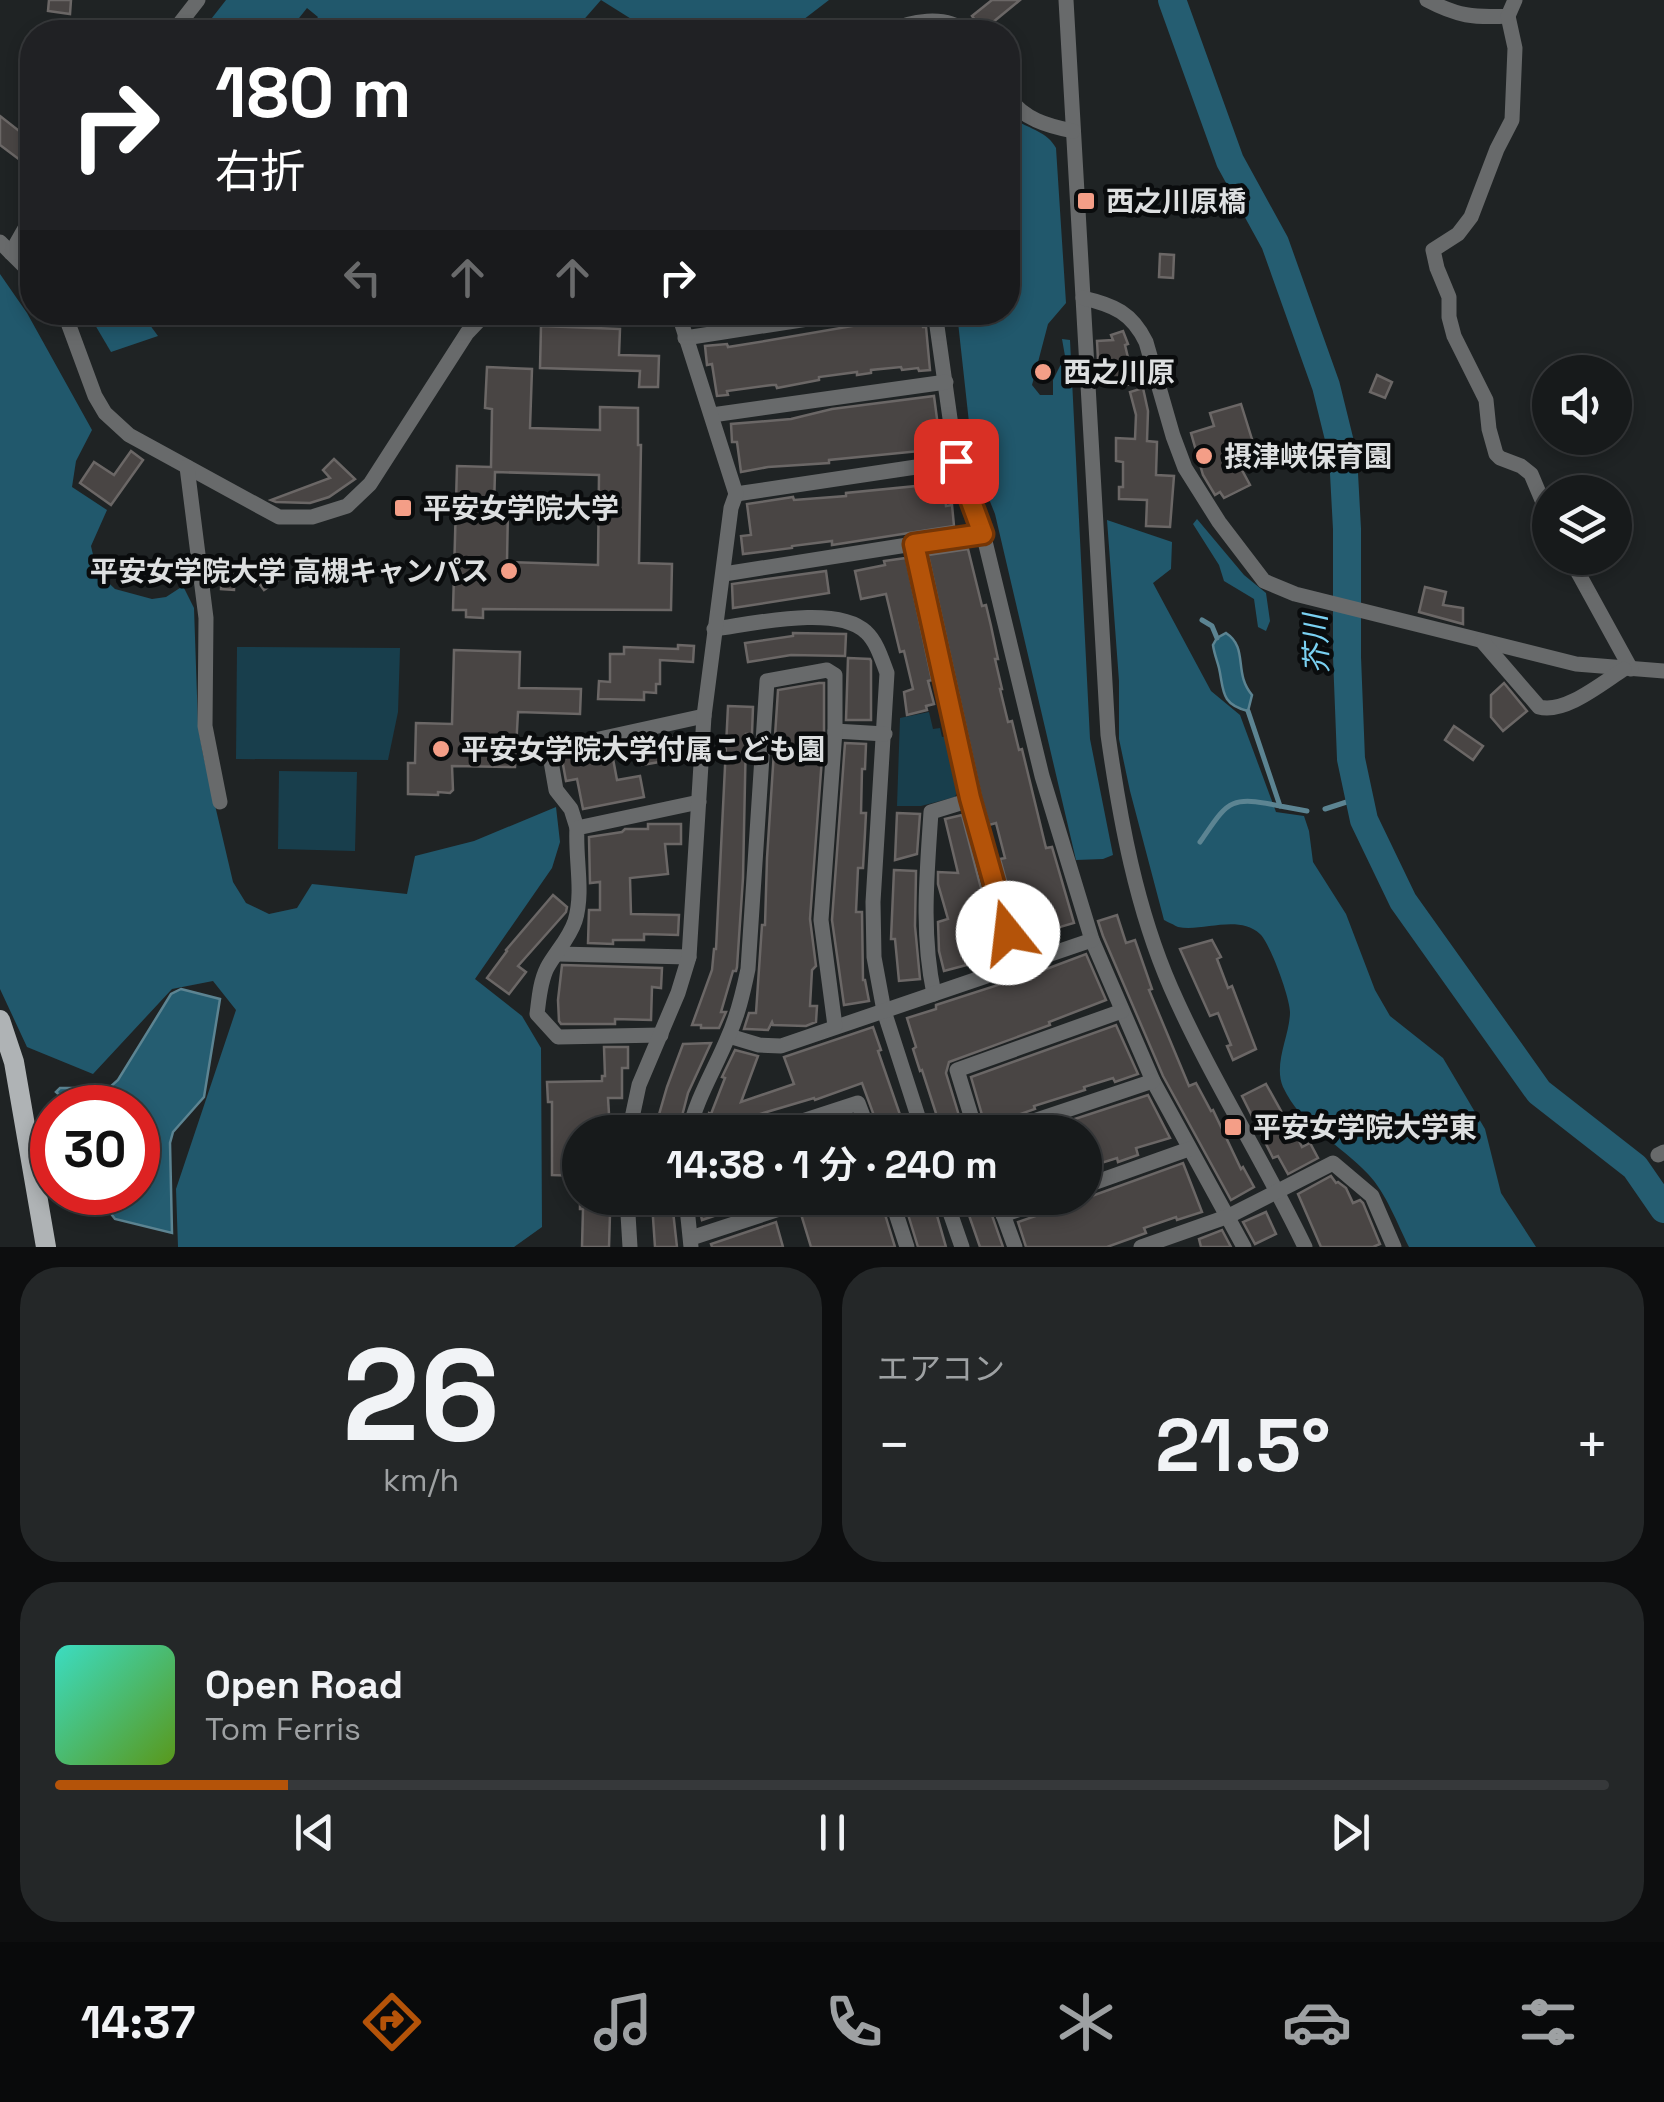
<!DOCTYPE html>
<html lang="ja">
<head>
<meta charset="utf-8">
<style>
	body { margin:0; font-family:"Space Grotesk","Noto Sans JP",sans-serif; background:#242728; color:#f1f3f6; height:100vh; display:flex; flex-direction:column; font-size:38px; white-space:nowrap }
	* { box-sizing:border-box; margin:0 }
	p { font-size:32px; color:#9ea1a3 }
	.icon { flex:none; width:55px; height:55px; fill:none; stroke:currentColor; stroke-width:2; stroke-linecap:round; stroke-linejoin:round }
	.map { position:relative; height:1247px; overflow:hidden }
	.panel { display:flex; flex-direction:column; gap:20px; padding:20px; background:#0d0e0f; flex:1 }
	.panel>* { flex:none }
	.top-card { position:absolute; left:20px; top:20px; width:1000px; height:305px; border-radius:40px; box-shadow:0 5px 15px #0003,0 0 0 2px #36383a; background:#202124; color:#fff; overflow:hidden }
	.fabs { position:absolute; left:1532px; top:355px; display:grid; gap:20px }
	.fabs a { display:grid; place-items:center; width:100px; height:100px; border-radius:50%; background:#171a1b; box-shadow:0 5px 15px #0003,0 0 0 2px #36383a; font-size:50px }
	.speed { position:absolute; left:30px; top:1085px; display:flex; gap:20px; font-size:50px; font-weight:700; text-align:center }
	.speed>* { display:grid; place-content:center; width:130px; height:130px; border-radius:50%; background:#171a1b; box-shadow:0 5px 15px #0003,0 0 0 2px #36383a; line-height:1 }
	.speed .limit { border:15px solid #d22; background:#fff; color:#111 }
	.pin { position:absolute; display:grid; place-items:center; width:85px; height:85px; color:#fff; margin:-42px; border-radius:20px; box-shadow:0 5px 15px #0006 }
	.me { position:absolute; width:110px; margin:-55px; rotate:344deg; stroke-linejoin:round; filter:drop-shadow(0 0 8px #0008) }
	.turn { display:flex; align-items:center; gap:35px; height:210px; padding:0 30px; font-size:45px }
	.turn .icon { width:130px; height:130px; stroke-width:2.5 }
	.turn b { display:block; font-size:70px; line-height:85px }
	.lanes { display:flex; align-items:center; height:95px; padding:0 30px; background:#0003; justify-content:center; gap:50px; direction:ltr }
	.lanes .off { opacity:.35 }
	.big { font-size:75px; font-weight:600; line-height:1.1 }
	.panel .widget { flex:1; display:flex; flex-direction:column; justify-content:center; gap:15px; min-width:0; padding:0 35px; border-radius:40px; background:#242728 }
	.panel .dial { align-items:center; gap:0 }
	.dial b { font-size:130px; line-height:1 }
	.song { display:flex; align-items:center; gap:30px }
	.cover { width:120px; height:120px; border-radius:15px; background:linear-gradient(135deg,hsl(170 70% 55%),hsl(90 70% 35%)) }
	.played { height:10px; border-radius:5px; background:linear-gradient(90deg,#b45309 15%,#36383a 15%) }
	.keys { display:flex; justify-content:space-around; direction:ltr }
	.heat { display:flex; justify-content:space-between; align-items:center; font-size:55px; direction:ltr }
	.panel .tiles { flex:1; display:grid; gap:20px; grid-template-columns:1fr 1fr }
	.widget:last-child { grid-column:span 2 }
	.trip { position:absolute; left:562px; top:1115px; width:540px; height:100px; border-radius:50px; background:#171a1b; box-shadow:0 5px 15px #0003,0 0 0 2px #36383a; font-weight:600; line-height:100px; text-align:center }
	.tab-bar { display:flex; height:160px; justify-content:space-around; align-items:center; background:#090a0b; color:#9ea1a3 }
	.tab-bar .icon { width:70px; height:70px }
	.tab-bar .on { color:#b45309 }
	.tab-bar b { font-size:45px; color:#f1f3f6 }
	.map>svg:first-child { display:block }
</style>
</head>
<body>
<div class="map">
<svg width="1664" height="1247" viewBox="0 0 1664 1247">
	<rect width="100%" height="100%" fill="#1f2324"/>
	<!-- green -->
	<g fill="#183e4c">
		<polygon points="237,647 400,648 398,712 388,760 236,759"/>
		<polygon points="929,712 933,729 940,728 942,737 947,736 959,787 955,797 921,806 897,806 900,718"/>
		<polygon points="279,771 357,772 355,851 278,849"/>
	</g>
	<!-- forest -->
	<g fill="#21586c">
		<polygon points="226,0 829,0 799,23 771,32 652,32 601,0 573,32 307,32 318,17 307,8 288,32 201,32"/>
		<path d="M1008,114C1022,128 1046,129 1056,148L1066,303L1048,324L1032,385L1040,395H1053V380L1065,356L1062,339L1070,340L1090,739L1113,855L1103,859L1076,860L995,514L973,459L957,313L1008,312Z"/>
		<polygon points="0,274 27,313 92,430 76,461 72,487 107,510 91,546 97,572 115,589 152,599 166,597 183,586 194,608 198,725 203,754 233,882 246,903 269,914 297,908 312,884 407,894 415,856 474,841 556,807 560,842 552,868 475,979 522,1016 541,1048 542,1227 514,1247 178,1247 176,1189 236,1010 213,981 172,989 93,1074 27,1047 0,989"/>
		<polygon points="88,313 141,313 158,336 111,352"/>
		<polygon points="1197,519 1244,575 1266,593 1270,621 1266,631 1258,627 1254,599 1224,581 1219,565 1193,524"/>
		<path d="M1107,520L1172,542L1171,569L1153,583L1211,691L1240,715L1276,812L1304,816L1309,831L1313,862L1346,914L1375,990L1390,1016L1443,1058L1485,1129L1501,1193L1536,1247H1409C1397,1223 1386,1193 1368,1174C1340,1144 1301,1126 1283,1087C1273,1064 1290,1035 1290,1012C1290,998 1270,943 1260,934C1238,914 1203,932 1178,927C1176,926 1166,921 1164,920L1130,791L1119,739V681Z"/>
	</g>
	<!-- water -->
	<g fill="#255d71" stroke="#5c8492" stroke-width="2.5">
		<path d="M1226,633C1249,648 1233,673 1252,695L1248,711C1220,704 1224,690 1219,668C1217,660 1214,653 1213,645L1217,638Z"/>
		<polygon points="181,989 220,999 204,1097 173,1132 170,1143 172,1233 115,1219 95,1193 138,1192 138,1108 65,1107 64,1099 56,1092 60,1088 109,1088 118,1080 171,994"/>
	</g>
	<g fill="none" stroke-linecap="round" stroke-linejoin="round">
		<!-- stream -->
		<g stroke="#5c8492" stroke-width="5">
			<polyline points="1202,620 1212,626 1217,638"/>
			<polyline points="1248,711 1280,806 1307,811"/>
			<polyline points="1325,809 1359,798"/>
			<path d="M1200,842C1228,802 1228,795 1280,806"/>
		</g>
		<!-- river -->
		<polyline stroke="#255d71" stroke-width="28" points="1172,0 1230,161 1275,243 1326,386 1343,455 1347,529 1347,657 1351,759 1364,820 1403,901 1539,1092 1635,1167 1664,1209"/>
	</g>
	<!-- building -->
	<g fill="#494544" stroke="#6b6766" stroke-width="2.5" fill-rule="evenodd">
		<polygon points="49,0 71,0 70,14 48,11"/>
		<polygon points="992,0 1020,0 992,23 1000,32 984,32 972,16"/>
		<polygon points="0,116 32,141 32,152 24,163 0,145"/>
		<polygon points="1160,254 1174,255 1173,278 1159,277"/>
		<polygon points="916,315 921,316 923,327 926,327 930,370 919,371 918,368 902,370 901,367 871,370 871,373 857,375 857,372 819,377 819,380 777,388 776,385 772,385 727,391 728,395 717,396 712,364 707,365 705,346 727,344 728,347 765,341"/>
		<polygon points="541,326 620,329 619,355 659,356 658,387 639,387 640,371 540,368"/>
		<polygon points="1123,331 1128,344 1125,345 1134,383 1120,387 1118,379 1099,379 1097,341 1113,340 1111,335"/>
		<path d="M487,367L532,369L530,428L600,430V407L638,408V445H641L639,563L672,564L671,610L483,609V618L466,617V610H453L457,466L491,467L492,409L485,408ZM495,472L599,475L598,565L507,562L508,508L494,507Z"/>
		<polygon points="1377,375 1392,382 1385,398 1370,392"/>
		<polygon points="1143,388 1148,411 1147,441 1157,442 1156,475 1174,476 1170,527 1146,526 1147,500 1119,499 1119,487 1123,487 1123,462 1116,461 1116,438 1135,439 1136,415 1130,392"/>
		<polygon points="934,396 941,449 829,460 829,463 768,467 741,472 737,442 732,442 731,424 791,419 832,409"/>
		<polygon points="1241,404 1260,465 1242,470 1250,485 1224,498 1220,492 1215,495 1203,475 1191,433 1214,426 1210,413"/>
		<polygon points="131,451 143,460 111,505 80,483 94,462 114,475"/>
		<polygon points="334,459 355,479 329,497 310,503 276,502 271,500 330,478 323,470"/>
		<polygon points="943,476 946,506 952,505 954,526 832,545 832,541 792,546 792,548 743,554 741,536 751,535 747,504 793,497 794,500 846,496 846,493 926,485 926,478"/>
		<polygon points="968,549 982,606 986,605 991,626 998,659 995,659 1002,689 1000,689 1008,722 1012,721 1019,750 1022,749 1046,848 1052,847 1074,923 1022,938 1000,859 1005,858 996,823 989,825 981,797 928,555"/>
		<polygon points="906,558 932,680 928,681 934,704 926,706 927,710 907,715 904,692 913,689 904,651 900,652 886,594 861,599 855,571 885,565 884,561"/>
		<polygon points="269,563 280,579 264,590 253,575"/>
		<polygon points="222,566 235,567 234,590 221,589"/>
		<polygon points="826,571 829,593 733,608 732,584"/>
		<polygon points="1425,587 1446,592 1443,605 1463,608 1463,624 1419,612"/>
		<polygon points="793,633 846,634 845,656 791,655 748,662 745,643 793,636"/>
		<polygon points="678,645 694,646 693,662 660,660 660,684 656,684 656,693 644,692 644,700 598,699 599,681 610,682 610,654 624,654 624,647 678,649"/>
		<polygon points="454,650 520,652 519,688 581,689 580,714 518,712 515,767 452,766 453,790 450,793 438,792 438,795 408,794 408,763 415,763 416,723 452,724"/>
		<polygon points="848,658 870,659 871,661 871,720 846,720"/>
		<polygon points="819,683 824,683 824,731 810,919 816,966 812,970 810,1006 817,1006 816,1022 806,1026 773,1025 772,1022 768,1030 746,1029 744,1029 749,1013 756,1013 762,925 765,925 767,858 778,690"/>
		<polygon points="1504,683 1527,711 1503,731 1491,717 1491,695"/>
		<polygon points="728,706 753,707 752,734 746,734 743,878 737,967 736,971 733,971 721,1012 726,1012 719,1028 701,1028 701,1025 692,1025 712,970 714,949 716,949"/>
		<polygon points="1454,726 1483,746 1473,760 1445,740"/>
		<polygon points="687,735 690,761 672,764 671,760 642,765 638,743"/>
		<polygon points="845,743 866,744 865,769 862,769 861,813 866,813 865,833 863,868 858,868 856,912 862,912 863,980 865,980 869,1001 844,1005 832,920"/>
		<polygon points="611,748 617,780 640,776 644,797 583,809 577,779 566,781 562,759"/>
		<polygon points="897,813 920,814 917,854 895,860"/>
		<polygon points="962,815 997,950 972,956 974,963 944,971 939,951 938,922 948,919 938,884 938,872 958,873 945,819"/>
		<polygon points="648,824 681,824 681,844 665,844 668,874 630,878 631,914 679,915 678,935 644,934 644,940 613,940 613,944 588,943 589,910 600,910 600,882 590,883 589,837 622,832 625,829 648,829"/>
		<polygon points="894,870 916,871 915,926 920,979 899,981 895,939 891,939"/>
		<polygon points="553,895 567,907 566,912 518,966 526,972 509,994 487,978 507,951 506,950"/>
		<polygon points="1117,915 1126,943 1135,940 1152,989 1149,990 1189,1086 1196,1083 1211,1111 1213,1110 1241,1169 1243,1167 1254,1187 1231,1200 1163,1076 1103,936 1098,921"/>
		<polygon points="1212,940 1221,957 1217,959 1228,988 1232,986 1256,1049 1233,1060 1227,1046 1231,1045 1218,1013 1210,1016 1180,949"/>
		<polygon points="1086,954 1106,1000 1049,1022 1050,1025 949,1062 946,1073 964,1132 942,1132 922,1070 920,1071 913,1049 916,1047 907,1018 936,1009 936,1005 1041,971"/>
		<polygon points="562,965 662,968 661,988 652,987 651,1020 615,1019 615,1024 561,1024 559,1021 558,1000"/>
		<polygon points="1116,1025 1138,1074 1115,1082 1113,1078 1084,1087 1085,1090 1034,1106 1035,1109 997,1122 992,1125 990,1132 987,1132 971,1077"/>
		<polygon points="873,1027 881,1050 878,1051 906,1132 880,1132 862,1083 815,1100 814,1098 760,1114 763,1123 758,1132 720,1132 704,1125 709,1113 711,1114 725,1078 722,1077 735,1050 758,1056 741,1102 794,1084 784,1057"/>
		<polygon points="711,1043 688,1093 681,1120 672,1119 671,1116 658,1118 667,1087 683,1044"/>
		<polygon points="604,1047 628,1047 628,1068 622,1068 622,1098 608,1098 610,1130 580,1132 580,1176 552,1175 552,1102 548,1102 547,1082 602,1081 602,1076 605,1076"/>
		<polygon points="1266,1084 1290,1127 1292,1126 1302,1147 1310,1143 1318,1158 1288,1174 1278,1156 1273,1158 1242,1096"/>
		<polygon points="1148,1095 1170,1138 1136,1148 1138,1155 1118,1162 1117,1158 1085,1168 1085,1132 1035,1132"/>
		<polygon points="851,1117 857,1132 809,1132 809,1131"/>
		<polygon points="1183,1163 1202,1212 1177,1220 1176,1217 1144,1228 1146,1233 1107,1247 1026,1247 1018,1222 1056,1209 1062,1202 1089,1197"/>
		<polygon points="1331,1176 1336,1183 1338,1182 1346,1188 1353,1203 1360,1200 1363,1203 1380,1244 1373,1247 1321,1247 1298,1194"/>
		<polygon points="580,1198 602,1198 602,1214 610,1214 609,1247 582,1247 583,1209 580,1209"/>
		<polygon points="697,1198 757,1198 758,1201 702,1220"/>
		<polygon points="858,1198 880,1198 895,1247 811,1247 801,1214"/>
		<polygon points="903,1198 932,1198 946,1247 918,1247"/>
		<polygon points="963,1198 986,1198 1003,1247 980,1247"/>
		<polygon points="672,1202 677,1247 655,1247 652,1203"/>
		<polygon points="1266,1212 1276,1234 1255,1244 1243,1222"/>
		<polygon points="776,1222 783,1247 712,1247 711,1244"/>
		<polygon points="1222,1230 1231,1247 1201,1247 1199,1239"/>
	</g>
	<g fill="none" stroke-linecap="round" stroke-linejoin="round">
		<!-- minor -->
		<g stroke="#686a6b" stroke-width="15">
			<path d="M1066,0L1108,735C1120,820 1136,908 1171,988C1210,1077 1263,1159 1305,1247"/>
			<path d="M1427,0C1457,16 1474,18 1508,16L1515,0"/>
			<polyline points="1508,16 1515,48 1512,120 1497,149 1471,217 1458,234 1433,250 1437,268 1449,297 1449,317 1454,336 1486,400 1489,429 1496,454 1500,458 1521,466 1531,474 1550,519"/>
			<polyline points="173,32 198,0"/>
			<path d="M887,32C910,21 945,14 966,32"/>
			<path d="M1008,96C1022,119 1048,126 1073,131"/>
			<polyline points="0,242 32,274"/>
			<polyline points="11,253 32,216"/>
			<path d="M1083,298C1114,305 1132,313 1146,342L1173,436L1185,468L1219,522L1264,581L1295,594L1576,664L1664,671"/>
			<polyline points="64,312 95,396 105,413 129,435 279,517 312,517 347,506 370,484 467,333 487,312"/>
			<polyline points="935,312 956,461 983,533 1042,776 1092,940 1153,1081 1244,1247"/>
			<polyline points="685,338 853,312"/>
			<polyline points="712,415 946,382"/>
			<polyline points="187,467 206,618 205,726 220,802"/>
			<polyline points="736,494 956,461"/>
			<polyline points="914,544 970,800 1017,966"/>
			<polyline points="1570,558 1631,669"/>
			<polyline points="724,574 983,533"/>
			<path d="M714,629C752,624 837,604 866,632C877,642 882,660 887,673L873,902L874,957L884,1011L923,1132"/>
			<path d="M1482,641L1539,707C1565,714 1602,683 1624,669"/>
			<polyline points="835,731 885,734"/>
			<polyline points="577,828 571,809 556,790 549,750 704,716"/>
			<polyline points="558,954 689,957"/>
			<path d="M934,994C921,933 927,874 931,812L970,800"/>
			<path d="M661,1035L558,1037L537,1014C539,999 540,982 547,968C555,953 569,939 575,921C584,892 575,858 577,828L699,802"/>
			<polyline points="729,1036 759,1045 781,1046 1092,940"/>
			<polyline points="629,1132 639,1085 678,993 689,957 704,716 731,508 736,494 678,312"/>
			<path d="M689,1132C696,1099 715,1069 728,1037C738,1015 743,993 748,969L767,681L827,670L835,675V731L821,920L835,1026"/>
			<polyline points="769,1132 858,1103 869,1132"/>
			<polyline points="976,1132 957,1070 1122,1011"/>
			<polyline points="1001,1132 1153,1081"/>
			<polyline points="1658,1155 1664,1152"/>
			<polyline points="1085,1186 1189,1149"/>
			<polyline points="627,1198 630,1247"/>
			<polyline points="686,1198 691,1247"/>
			<polyline points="891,1198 907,1247"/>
			<polyline points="945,1198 962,1247"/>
			<polyline points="997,1198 1015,1247"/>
			<polyline points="1003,1215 1052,1198"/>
			<polyline points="691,1238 813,1198"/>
			<polyline points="1141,1247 1229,1216 1333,1163 1372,1196 1394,1247"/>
		</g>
		<!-- major -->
		<polyline stroke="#afb3b5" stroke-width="20" points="0,1020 14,1062 46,1247"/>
	</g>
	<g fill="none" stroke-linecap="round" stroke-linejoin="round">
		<!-- route casing -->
		<g stroke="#753606" stroke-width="25">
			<polyline id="route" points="956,461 983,534 914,544 970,798 1008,933"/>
		</g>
		<!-- route -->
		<use href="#route" stroke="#b45309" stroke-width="18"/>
	</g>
	<!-- markers -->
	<g fill="#f49e87" stroke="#0a0c0d" stroke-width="4">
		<rect x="1076" y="191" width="20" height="20" rx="5"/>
		<circle cx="1043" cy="372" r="10"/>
		<circle cx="1204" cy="456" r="10"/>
		<rect x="393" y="498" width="20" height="20" rx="5"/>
		<circle cx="509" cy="571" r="10"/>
		<circle cx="441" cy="749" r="10"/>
		<rect x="1223" y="1117" width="20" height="20" rx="5"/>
	</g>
	<g text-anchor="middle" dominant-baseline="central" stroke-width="9" stroke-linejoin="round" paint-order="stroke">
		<!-- poi labels -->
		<g font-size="28" font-weight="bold" fill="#dddfe0" stroke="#0a0c0d" text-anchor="start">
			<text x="1106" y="201">西之川原橋</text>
			<text x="1063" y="372">西之川原</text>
			<text x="1224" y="456">摂津峡保育園</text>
			<text x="423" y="508">平安女学院大学</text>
			<text x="489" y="571" text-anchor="end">平安女学院大学 高槻キャンパス</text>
			<text x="461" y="749">平安女学院大学付属こども園</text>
			<text x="1253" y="1127">平安女学院大学東</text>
		</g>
		<!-- water labels -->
		<g font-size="30" font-style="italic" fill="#7ad1f2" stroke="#0a0c0d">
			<text transform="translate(1316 644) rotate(-92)">芥川</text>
		</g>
	</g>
</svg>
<div class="fabs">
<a><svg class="icon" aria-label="sound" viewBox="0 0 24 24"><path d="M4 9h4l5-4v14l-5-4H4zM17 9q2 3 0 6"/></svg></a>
<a><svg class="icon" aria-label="layers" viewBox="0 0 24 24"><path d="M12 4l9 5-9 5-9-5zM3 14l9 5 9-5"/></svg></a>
</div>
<div class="speed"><div class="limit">30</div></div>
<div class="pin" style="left:956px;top:461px;background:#d93025"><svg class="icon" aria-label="arrive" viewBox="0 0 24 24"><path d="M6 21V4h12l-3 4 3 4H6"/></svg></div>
<svg class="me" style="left:1008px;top:933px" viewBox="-20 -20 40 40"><circle r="19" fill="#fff"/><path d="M0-13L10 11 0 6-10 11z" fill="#b45309"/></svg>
<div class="trip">14:38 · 1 分 · 240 m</div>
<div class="top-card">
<div class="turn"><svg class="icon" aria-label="right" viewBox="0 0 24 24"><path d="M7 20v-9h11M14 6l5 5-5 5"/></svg><div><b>180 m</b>右折</div></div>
<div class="lanes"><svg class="icon off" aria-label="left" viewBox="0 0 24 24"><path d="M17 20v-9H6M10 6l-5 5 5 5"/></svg><svg class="icon off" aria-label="ahead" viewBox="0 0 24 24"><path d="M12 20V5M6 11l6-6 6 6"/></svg><svg class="icon off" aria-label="ahead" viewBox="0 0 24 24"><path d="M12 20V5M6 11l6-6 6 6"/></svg><svg class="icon" aria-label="right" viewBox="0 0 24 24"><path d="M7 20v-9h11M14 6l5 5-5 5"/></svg></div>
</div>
</div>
<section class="panel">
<div class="tiles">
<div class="widget dial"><b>26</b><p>km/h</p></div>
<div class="widget"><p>エアコン</p>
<div class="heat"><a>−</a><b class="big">21.5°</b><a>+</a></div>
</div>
<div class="widget">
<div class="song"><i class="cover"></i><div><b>Open Road</b><p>Tom Ferris</p></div></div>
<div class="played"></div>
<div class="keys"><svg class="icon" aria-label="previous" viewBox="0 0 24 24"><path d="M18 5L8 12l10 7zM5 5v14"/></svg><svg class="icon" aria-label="pause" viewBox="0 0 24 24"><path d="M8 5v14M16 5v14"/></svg><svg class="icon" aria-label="next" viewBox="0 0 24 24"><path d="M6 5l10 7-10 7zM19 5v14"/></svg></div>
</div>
</div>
</section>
<nav class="tab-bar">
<b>14:37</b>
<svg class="icon on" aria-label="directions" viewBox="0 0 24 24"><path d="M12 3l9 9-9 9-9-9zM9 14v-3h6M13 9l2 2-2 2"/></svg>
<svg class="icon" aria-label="music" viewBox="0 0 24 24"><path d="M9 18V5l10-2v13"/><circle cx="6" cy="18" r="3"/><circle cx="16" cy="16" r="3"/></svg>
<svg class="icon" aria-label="phone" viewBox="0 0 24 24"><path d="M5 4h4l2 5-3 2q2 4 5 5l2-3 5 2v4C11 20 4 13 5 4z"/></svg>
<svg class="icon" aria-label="climate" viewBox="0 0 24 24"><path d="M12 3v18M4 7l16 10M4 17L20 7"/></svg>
<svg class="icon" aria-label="car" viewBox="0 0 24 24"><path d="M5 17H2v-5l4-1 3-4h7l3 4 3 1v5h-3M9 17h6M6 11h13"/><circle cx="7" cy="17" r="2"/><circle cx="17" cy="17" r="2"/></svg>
<svg class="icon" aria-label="filters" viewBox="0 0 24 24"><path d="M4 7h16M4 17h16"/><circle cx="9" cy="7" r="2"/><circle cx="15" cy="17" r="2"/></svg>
</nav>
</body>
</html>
